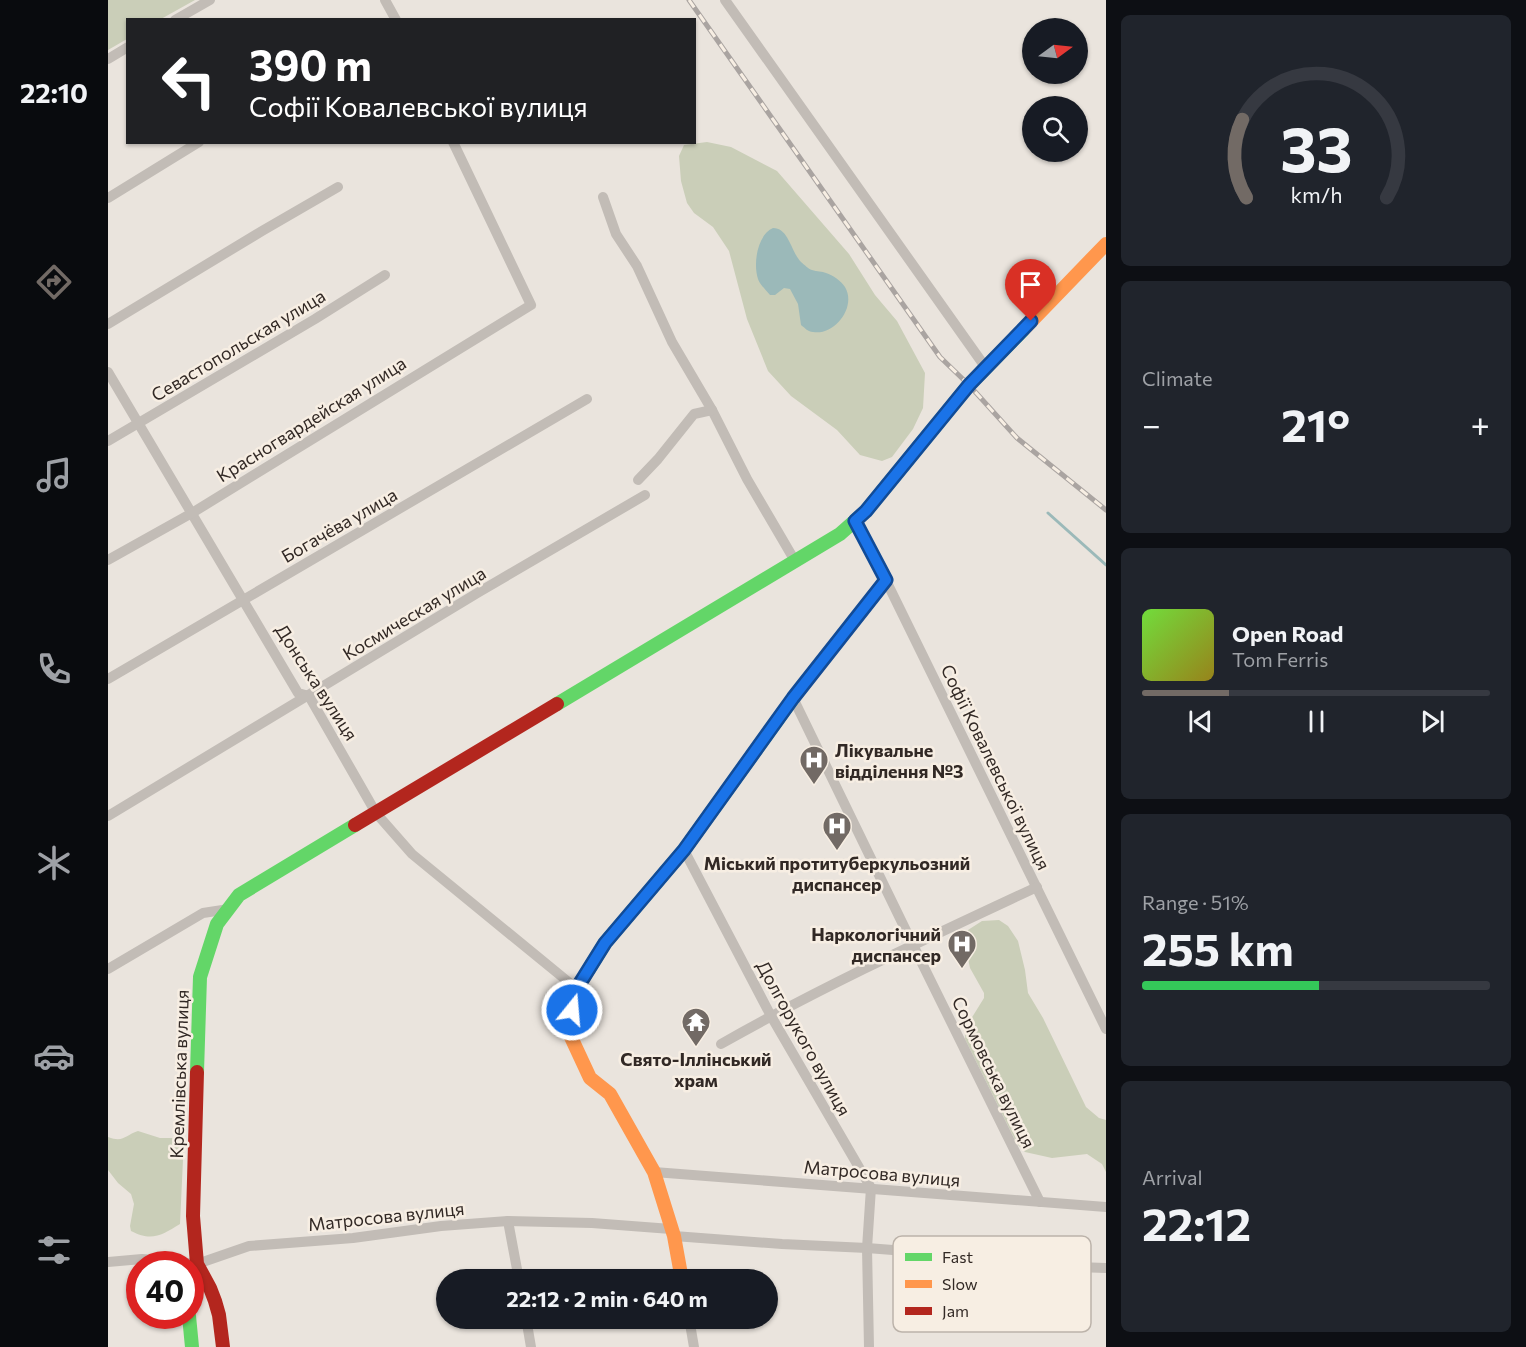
<!DOCTYPE html>
<html lang="en">
<head>
<meta charset="utf-8">
<style>
	body { margin:0; font-family:Commissioner,sans-serif; background:#20242c; color:#f1f3f6; height:100vh; display:flex; flex-direction:column; font-size:22px; white-space:nowrap }
	* { box-sizing:border-box; margin:0 }
	p { font-size:20px; color:#9ea1a6 }
	.icon { flex:none; width:33px; height:33px; fill:none; stroke:currentColor; stroke-width:2; stroke-linecap:round; stroke-linejoin:round }
	.map { position:relative; flex:1; overflow:hidden }
	.panel { display:flex; flex-direction:column; gap:15px; padding:15px; background:#0d0f14; width:420px }
	.panel>* { flex:none }
	.banner { position:absolute; left:18px; top:18px; width:570px; height:126px; border-radius:0px; box-shadow:0 2px 4px #0004; background:#202124; color:#fff; overflow:hidden }
	.needle { width:39px; rotate:75deg }
	.fabs { position:absolute; left:914px; top:18px; display:grid; gap:12px }
	.fabs a { display:grid; place-items:center; width:66px; height:66px; border-radius:50%; background:#171b24; box-shadow:0 2px 4px #0004; font-size:30px }
	.speed { position:absolute; left:18px; top:1251px; display:flex; gap:12px; font-size:30px; font-weight:700; text-align:center }
	.speed>* { display:grid; place-content:center; width:78px; height:78px; border-radius:50%; background:#171b24; box-shadow:0 2px 4px #0004; line-height:1 }
	.speed .limit { border:9px solid #d22; background:#fff; color:#111 }
	.pin { position:absolute; display:grid; place-items:center; width:51px; height:51px; color:#fff; margin:-62px -26px; border-radius:50% 50% 50% 0; rotate:-45deg; box-shadow:0 0 6px #0007 }
	.pin .icon { rotate:45deg }
	.me { position:absolute; width:66px; margin:-33px; rotate:17deg; stroke-linejoin:round; filter:drop-shadow(0 0 4px #0008) }
	.turn { display:flex; align-items:center; gap:21px; height:126px; padding:0 24px; font-size:27px }
	.turn .icon { width:78px; height:78px; stroke-width:2.5 }
	.turn b { display:block; font-size:42px; line-height:51px }
	.big { font-size:45px; font-weight:700; line-height:1.1 }
	.panel .card { flex:1; display:flex; flex-direction:column; justify-content:center; gap:9px; min-width:0; padding:0 21px; border-radius:9px; background:#20242c }
	.panel .dial { align-items:center; gap:0 }
	.dial svg { height:156px; overflow:visible; fill:none; stroke:#363941; stroke-width:7; stroke-linecap:round; text-anchor:middle }
	.dial text { fill:#f1f3f6; stroke:none }
	.song { display:flex; align-items:center; gap:18px }
	.cover { width:72px; height:72px; border-radius:9px; background:linear-gradient(135deg,hsl(100 70% 55%),hsl(50 70% 35%)) }
	.played { height:6px; border-radius:3px; background:linear-gradient(90deg,#726a65 25%,#363941 25%) }
	.keys { display:flex; justify-content:space-around; direction:ltr }
	.heat { display:flex; justify-content:space-between; align-items:center; font-size:33px; direction:ltr }
	.charge { height:9px; border-radius:4px; background:linear-gradient(90deg,#34c759 51%,#363941 0) }
	.trip { position:absolute; left:328px; top:1269px; width:342px; height:60px; border-radius:30px; background:#171b24; box-shadow:0 2px 4px #0004; font-weight:700; line-height:60px; text-align:center }
	main { display:flex; flex:1; min-height:0 }
	.tabs { display:flex; flex-direction:column; width:108px; justify-content:space-around; align-items:center; background:#090b0e; color:#9ea1a6 }
	.tabs .icon { width:42px; height:42px }
	.tabs .selected { color:#726a65 }
	.tabs b { font-size:27px; color:#f1f3f6 }
	.map>svg:first-child { display:block }
</style>
</head>
<body>
<main>
<nav class="tabs">
<b>22:10</b>
<svg class="icon selected" aria-label="directions" viewBox="0 0 24 24"><path d="M12 3l9 9-9 9-9-9zM9 14v-3h6M13 9l2 2-2 2"/></svg>
<svg class="icon" aria-label="music" viewBox="0 0 24 24"><path d="M9 18V5l10-2v13"/><circle cx="6" cy="18" r="3"/><circle cx="16" cy="16" r="3"/></svg>
<svg class="icon" aria-label="phone" viewBox="0 0 24 24"><path d="M5 4h4l2 5-3 2q2 4 5 5l2-3 5 2v4C11 20 4 13 5 4z"/></svg>
<svg class="icon" aria-label="climate" viewBox="0 0 24 24"><path d="M12 3v18M4 7l16 10M4 17L20 7"/></svg>
<svg class="icon" aria-label="car" viewBox="0 0 24 24"><path d="M5 17H2v-5l4-1 3-4h7l3 4 3 1v5h-3M9 17h6M6 11h13"/><circle cx="7" cy="17" r="2"/><circle cx="17" cy="17" r="2"/></svg>
<svg class="icon" aria-label="filters" viewBox="0 0 24 24"><path d="M4 7h16M4 17h16"/><circle cx="9" cy="7" r="2"/><circle cx="15" cy="17" r="2"/></svg>
</nav>
<div class="map">
<svg width="998" height="1347" viewBox="0 0 998 1347">
	<rect width="100%" height="100%" fill="#eae4dd"/>
	<!-- green -->
	<g fill="#caceb8">
		<polygon points="0,0 87,0 53,19 20,20 19,39 0,50"/>
		<polygon points="599,142 623,147 669,171 741,254 767,295 789,321 817,373 815,408 805,429 784,457 774,461 752,455 729,430 683,396 660,371 639,319 621,251 605,227 586,213 579,203 573,181 571,156 576,145"/>
		<polygon points="891,920 900,926 910,941 917,970 920,993 935,1018 978,1107 991,1118 998,1120 998,1172 994,1164 979,1154 944,1158 917,1152 909,1144 857,1039 858,1027 876,998 876,993 862,968 856,940 860,930 874,921"/>
		<path d="M30,1131L52,1138H76L72,1224C54,1235 44,1242 23,1231L22,1226L26,1204L23,1194L10,1183L0,1170V1137C16,1143 17,1135 30,1131Z"/>
	</g>
	<!-- water -->
	<path fill="#9bb9b9" d="M665,228C681,228 683,252 693,262C697,265 700,269 704,270C709,272 714,271 718,273C725,275 733,281 737,287C749,307 726,336 705,332C700,332 697,328 693,325L690,304L682,289L676,288L667,295H662C658,290 652,285 650,279C645,264 649,235 665,228Z"/>
	<g fill="none" stroke-linecap="round" stroke-linejoin="round">
		<!-- stream -->
		<polyline stroke="#9bb9b9" stroke-width="3" points="940,513 998,565"/>
		<!-- street -->
		<g stroke="#c2bcb6" stroke-width="10">
			<polyline points="277,0 288,20"/>
			<polyline points="617,0 878,368"/>
			<polyline points="67,20 102,0"/>
			<polyline points="0,59 20,47"/>
			<polyline points="495,197 508,234 529,266 564,342 604,410 639,479 687,561"/>
			<polyline points="0,198 91,142"/>
			<polyline points="0,324 154,231 230,187"/>
			<polyline points="0,372 190,693 201,696 268,813 304,854 469,989"/>
			<polyline points="0,441 207,319 277,275"/>
			<polyline points="530,480 550,459 586,414 604,410"/>
			<polyline points="747,521 763,550 998,1029"/>
			<polyline points="0,560 84,513 423,305 345,142"/>
			<polyline points="0,679 479,399"/>
			<polyline points="685,698 805,945 932,1202"/>
			<polyline points="0,816 371,592 537,495"/>
			<polyline points="576,850 663,1016 763,1188 759,1248 761,1347"/>
			<polyline points="0,969 95,913 121,909"/>
			<path d="M613,1044C715,986 822,937 929,887"/>
			<polyline points="546,1172 998,1207"/>
			<polyline points="400,1221 411,1280"/>
			<polyline points="566,1236 674,1244 759,1248 901,1259 968,1267 998,1268"/>
			<polyline points="0,1262 34,1259 89,1264 141,1246 245,1238 333,1226 400,1221 484,1223 563,1229"/>
			<polyline points="418,1318 423,1347"/>
			<polyline points="581,1318 586,1347"/>
		</g>
		<!-- fast -->
		<g stroke="#63d668" stroke-width="14">
			<polyline points="449,704 732,534 758,511 861,385 915,330"/>
			<polyline points="481,969 497,943 576,850 686,697"/>
			<polyline points="89,1072 92,977 109,924 131,895 247,825"/>
			<polyline points="81,1316 84,1347"/>
		</g>
		<!-- slow -->
		<g stroke="#ff974d" stroke-width="14">
			<polyline points="915,330 998,244"/>
			<polyline points="686,697 778,580"/>
			<polyline points="481,969 469,989 464,1010 462,1035 482,1078 502,1094 546,1172 566,1236 574,1280"/>
		</g>
		<!-- jam -->
		<g stroke="#b3261e" stroke-width="14">
			<polyline points="247,825 449,704"/>
			<polyline points="89,1072 85,1216 89,1264 102,1288 107,1301 111,1315 115,1347"/>
		</g>
		<!-- rail casing -->
		<g stroke="#aaa4a1" stroke-width="5">
			<polyline id="rail" points="581,0 832,357 861,385 909,438 998,510"/>
		</g>
		<!-- rail -->
		<use href="#rail" stroke="#f7eee3" stroke-width="3" stroke-dasharray="9" stroke-linecap="butt"/>
	</g>
	<g fill="none" stroke-linecap="round" stroke-linejoin="round">
		<!-- route casing -->
		<g stroke="#114b97" stroke-width="15">
			<polyline id="route" points="464,1010 469,988 497,943 576,850 685,698 778,580 747,521 758,511 861,385 923,321"/>
		</g>
		<!-- route -->
		<use href="#route" stroke="#1a73e8" stroke-width="10"/>
	</g>
	<!-- icons -->
	<defs>
		<g id="hospital-pin" transform="scale(1.5)"><path d="M0 17L-7.5 6A9.5 9.5 0 1 1 7.5 6Z" fill="#726a65" stroke="#f7eee3"/><path d="M-5-5h3v3.5h4V-5h3V5h-3V1.5h-4V5h-3Z" fill="#fff"/></g>
		<g id="temple-pin" transform="scale(1.5)"><path d="M0 17L-7.5 6A9.5 9.5 0 1 1 7.5 6Z" fill="#726a65" stroke="#f7eee3"/><path d="M0-6L5-2H3V0L6.5 2.5H4V6H1.5V3h-3V6H-4V2.5H-6.5L-3 0V-2H-5Z" fill="#fff"/></g>
	</defs>
	<g fill-rule="evenodd">
		<use href="#hospital-pin" x="706" y="760"/>
		<use href="#hospital-pin" x="729" y="826"/>
		<use href="#hospital-pin" x="854" y="944"/>
		<use href="#temple-pin" x="588" y="1022"/>
	</g>
	<g text-anchor="middle" dominant-baseline="central" stroke-width="5" stroke-linejoin="round" paint-order="stroke">
		<!-- street labels -->
		<g font-size="18" fill="#322925" stroke="#f7eee3">
			<text transform="translate(130 345) rotate(-31)">Севастопольская улица</text>
			<text transform="translate(203 419) rotate(-32)">Красногвардейская улица</text>
			<text transform="translate(231 525) rotate(-30)">Богачёва улица</text>
			<text transform="translate(306 613) rotate(-31)">Космическая улица</text>
			<text transform="translate(209 682) rotate(57)">Донська вулиця</text>
			<text transform="translate(888 767) rotate(64)">Софії Ковалевської вулиця</text>
			<text transform="translate(696 1038) rotate(61)">Долгорукого вулиця</text>
			<text transform="translate(886 1072) rotate(64)">Сормовська вулиця</text>
			<text transform="translate(71 1074) rotate(-88)">Кремлівська вулиця</text>
			<text transform="translate(774 1173) rotate(5)">Матросова вулиця</text>
			<text transform="translate(278 1216) rotate(-6)">Матросова вулиця</text>
		</g>
		<!-- poi labels -->
		<g font-size="18" font-weight="bold" fill="#322925" stroke="#f7eee3">
			<text x="727" y="750" text-anchor="start">Лікувальне<tspan x="727" dy="21">відділення №3</tspan></text>
			<text x="729" y="863">Міський протитуберкульозний<tspan x="729" dy="21">диспансер</tspan></text>
			<text x="833" y="934" text-anchor="end">Наркологічний<tspan x="833" dy="21">диспансер</tspan></text>
			<text x="588" y="1059">Свято-Іллінський<tspan x="588" dy="21">храм</tspan></text>
		</g>
	</g>
	<!-- legend -->
	<rect x="785" y="1236" width="198" height="96" rx="9" fill="#f7eee3" stroke="#bcb3aa" stroke-width="1.5"/>
	<rect x="797" y="1253" width="27" height="8" fill="#63d668"/>
	<rect x="797" y="1280" width="27" height="8" fill="#ff974d"/>
	<rect x="797" y="1307" width="27" height="8" fill="#b3261e"/>
	<g font-size="16" fill="#322925">
		<text x="834" y="1263">Fast</text>
		<text x="834" y="1290">Slow</text>
		<text x="834" y="1317">Jam</text>
	</g>
</svg>
<div class="fabs">
<a><svg class="needle" viewBox="-14 -14 28 28"><path d="M0-13l5 13h-10z" fill="#e53935"/><path d="M0 13l5-13h-10z" fill="#9ea1a6"/></svg></a>
<a><svg class="icon" aria-label="search" viewBox="0 0 24 24"><circle cx="10" cy="10" r="6"/><path d="M15 15l6 6"/></svg></a>
</div>
<div class="speed"><div class="limit">40</div></div>
<div class="pin" style="left:923px;top:321px;background:#d93025"><svg class="icon" aria-label="arrive" viewBox="0 0 24 24"><path d="M6 21V4h12l-3 4 3 4H6"/></svg></div>
<svg class="me" style="left:464px;top:1010px" viewBox="-20 -20 40 40"><circle r="17" fill="#1a73e8" stroke="#fff" stroke-width="3"/><path d="M0-11L8 9 0 5-8 9z" fill="#fff"/></svg>
<div class="trip">22:12 · 2 min · 640 m</div>
<div class="banner">
<div class="turn"><svg class="icon" aria-label="left" viewBox="0 0 24 24"><path d="M17 20v-9H6M10 6l-5 5 5 5"/></svg><div><b>390 m</b>Софії Ковалевської вулиця</div></div>
</div>
</div>
<section class="panel">
<div class="card dial"><svg viewBox="0 0 100 80">
<path d="M14 69A42 42 0 1 1 86 69"/>
<path d="M14 69A42 42 0 0 1 12 29" stroke="#726a65"/>
<text x="50" y="56" font-size="32" font-weight="700">33</text>
<text x="50" y="72" font-size="11">km/h</text>
</svg></div>
<div class="card"><p>Climate</p>
<div class="heat"><a>−</a><b class="big">21°</b><a>+</a></div>
</div>
<div class="card">
<div class="song"><i class="cover"></i><div><b>Open Road</b><p>Tom Ferris</p></div></div>
<div class="played"></div>
<div class="keys"><svg class="icon" aria-label="previous" viewBox="0 0 24 24"><path d="M18 5L8 12l10 7zM5 5v14"/></svg><svg class="icon" aria-label="pause" viewBox="0 0 24 24"><path d="M8 5v14M16 5v14"/></svg><svg class="icon" aria-label="next" viewBox="0 0 24 24"><path d="M6 5l10 7-10 7zM19 5v14"/></svg></div>
</div>
<div class="card"><p>Range · 51%</p><b class="big">255 km</b><div class="charge"></div></div>
<div class="card"><p>Arrival</p><b class="big">22:12</b></div>
</section>
</main>
</body>
</html>
